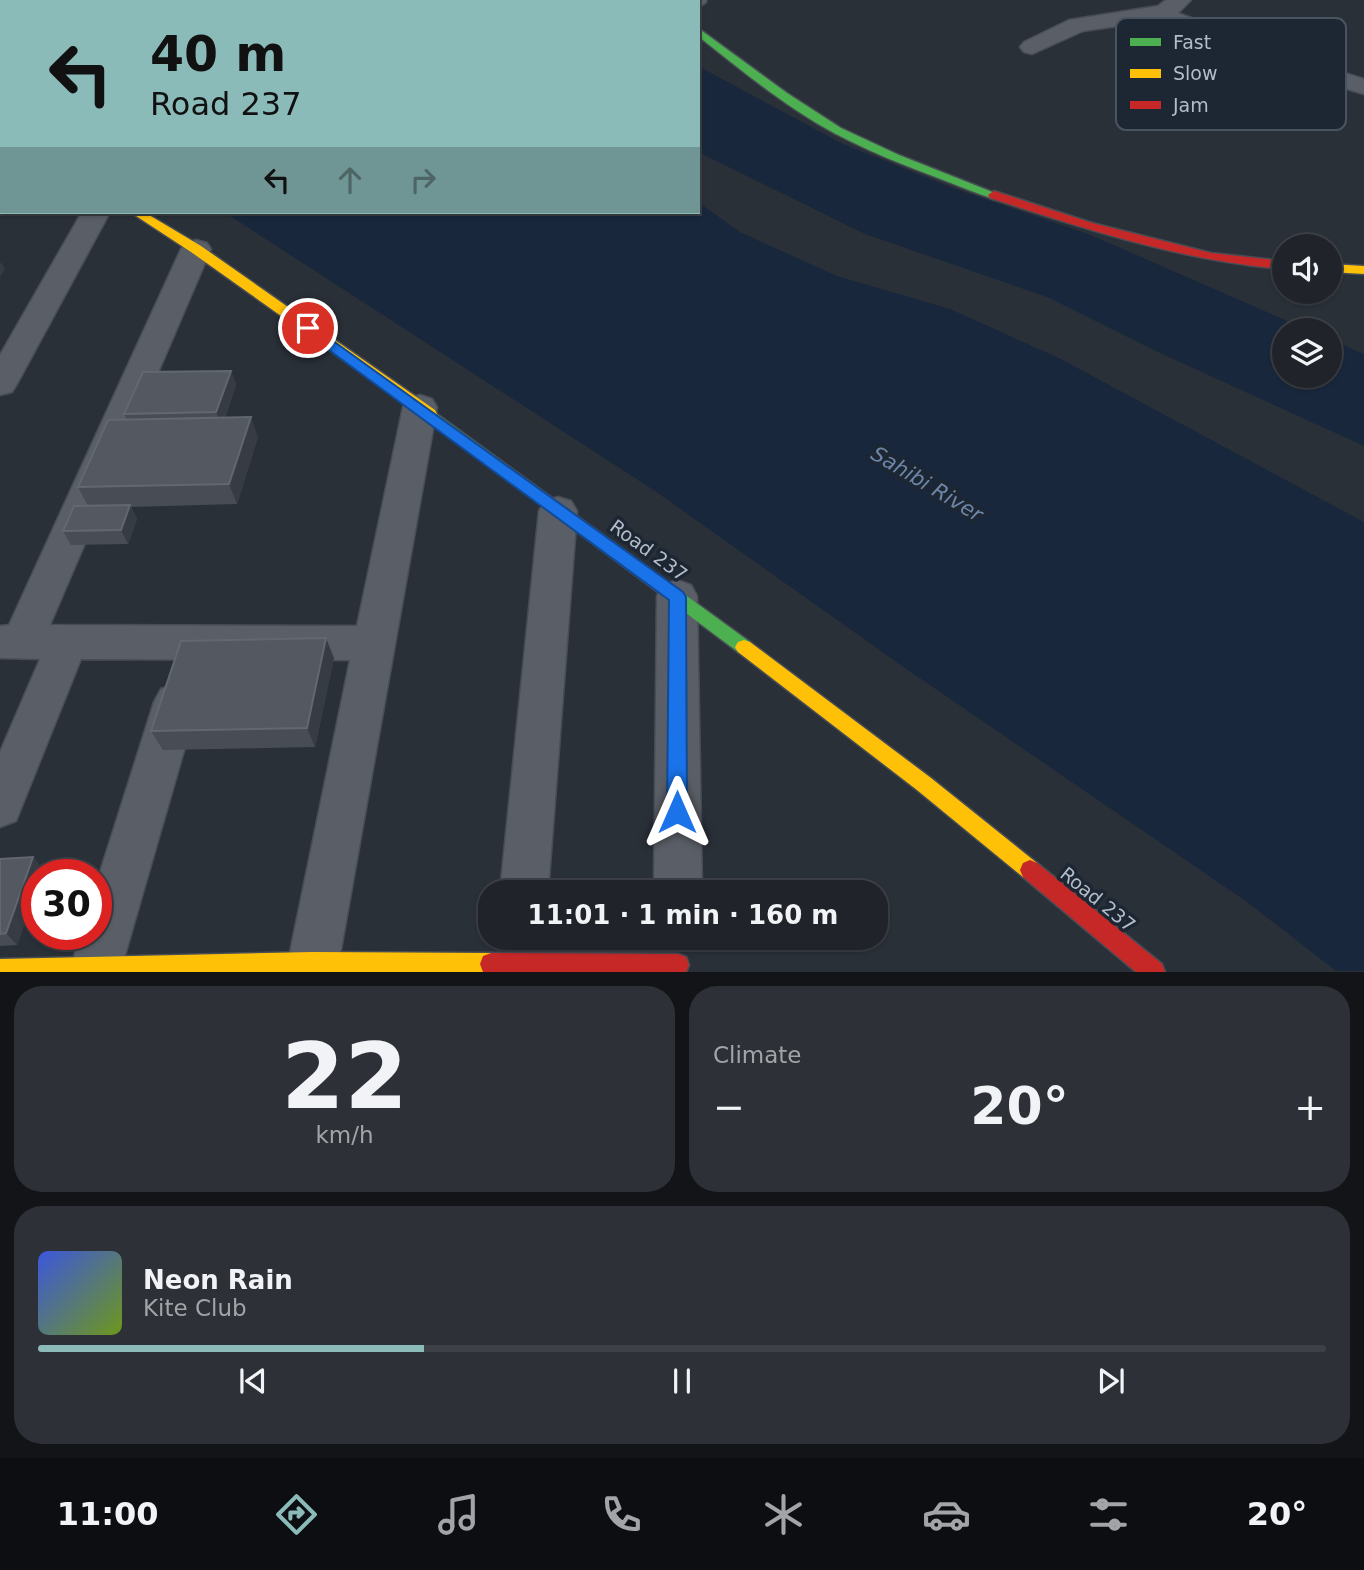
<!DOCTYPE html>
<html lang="en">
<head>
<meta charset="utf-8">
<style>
	body { margin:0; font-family:"DejaVu Sans",sans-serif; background:#2d3036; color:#f1f3f6; height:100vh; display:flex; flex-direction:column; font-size:26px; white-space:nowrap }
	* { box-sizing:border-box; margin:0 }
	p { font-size:23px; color:#a2a4a8 }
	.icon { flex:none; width:38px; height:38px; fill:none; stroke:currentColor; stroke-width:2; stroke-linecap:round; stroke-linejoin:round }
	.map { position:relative; height:972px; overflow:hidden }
	.panel { display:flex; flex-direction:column; gap:14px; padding:14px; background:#121417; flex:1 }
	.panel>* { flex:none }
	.top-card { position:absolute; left:0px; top:0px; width:700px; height:214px; box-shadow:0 2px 5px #0004,0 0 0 2px #3d4147; background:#8bbbb9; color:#111; overflow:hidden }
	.fabs { position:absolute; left:1272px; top:234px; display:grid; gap:14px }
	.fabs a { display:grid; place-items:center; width:70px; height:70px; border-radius:50%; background:#20242a; box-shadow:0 2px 5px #0004,0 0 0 2px #3d4147; font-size:35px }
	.speed { position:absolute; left:21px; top:859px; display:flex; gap:14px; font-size:35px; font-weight:700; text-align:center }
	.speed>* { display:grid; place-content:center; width:91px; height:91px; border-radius:50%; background:#20242a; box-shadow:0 2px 5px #0004,0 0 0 2px #3d4147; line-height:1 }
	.speed .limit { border:10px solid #d22; background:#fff; color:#111 }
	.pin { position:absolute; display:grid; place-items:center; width:60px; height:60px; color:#fff; margin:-30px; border:4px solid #fff; border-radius:50%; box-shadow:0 2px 7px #0007 }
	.me { position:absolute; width:77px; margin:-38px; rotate:0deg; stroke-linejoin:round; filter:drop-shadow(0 0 5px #0008) }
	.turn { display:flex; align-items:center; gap:24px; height:147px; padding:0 35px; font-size:32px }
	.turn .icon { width:91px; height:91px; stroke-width:2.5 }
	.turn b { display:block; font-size:49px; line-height:60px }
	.lanes { display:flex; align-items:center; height:66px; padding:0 35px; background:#0003; justify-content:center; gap:35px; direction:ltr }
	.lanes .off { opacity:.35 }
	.big { font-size:52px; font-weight:600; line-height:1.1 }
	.panel .tile { flex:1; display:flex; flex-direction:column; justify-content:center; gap:10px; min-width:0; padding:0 24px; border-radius:28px; background:#2d3036 }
	.panel .dial { align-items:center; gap:0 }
	.dial b { font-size:91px; line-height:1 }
	.song { display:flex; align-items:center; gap:21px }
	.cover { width:84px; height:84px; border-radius:10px; background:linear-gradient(135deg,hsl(230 70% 55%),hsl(80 70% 35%)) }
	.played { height:7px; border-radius:4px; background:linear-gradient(90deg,#8bbbb9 30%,#3d4147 30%) }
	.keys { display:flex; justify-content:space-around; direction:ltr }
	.heat { display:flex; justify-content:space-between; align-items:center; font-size:38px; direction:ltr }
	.panel .tiles { flex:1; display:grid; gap:14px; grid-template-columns:1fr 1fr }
	.tile:last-child { grid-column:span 2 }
	.trip { position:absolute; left:478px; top:880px; width:410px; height:70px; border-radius:28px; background:#20242a; box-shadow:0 2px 5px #0004,0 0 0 2px #3d4147; font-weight:600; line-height:70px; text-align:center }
	.tabs { display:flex; height:112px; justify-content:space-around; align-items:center; background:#0d0e11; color:#a2a4a8 }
	.tabs .icon { width:49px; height:49px }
	.tabs .selected { color:#8bbbb9 }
	.tabs b { font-size:32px; color:#f1f3f6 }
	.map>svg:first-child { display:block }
</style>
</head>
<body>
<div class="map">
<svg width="1364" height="972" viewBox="0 0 1364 972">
	<rect width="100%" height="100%" fill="#2a3038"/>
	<!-- water -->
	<g fill="#19273c">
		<polygon points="0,0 249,0 255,2 2,2 2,118"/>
		<polygon points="698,66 843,144 950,187 1091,235 1310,331 1284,331 1284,376 1330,376 1330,339 1364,354 1364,446 1160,353 1047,297 865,234 698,152"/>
		<polygon points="698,202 740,232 837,276 950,309 1059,358 1364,522 1364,971 1336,971 1247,902 902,666 655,491 224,212 698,212"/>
	</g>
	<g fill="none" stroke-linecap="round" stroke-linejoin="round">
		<!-- street casing -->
		<g stroke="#484c55" stroke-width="3">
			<g id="street">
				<polygon points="684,0 706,0 706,2 698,8 698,2"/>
				<polygon points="1166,0 1191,0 1178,13 1299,59 1364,79 1364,94 1281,69 1159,20 1083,31 1032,54 1024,52 1020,47 1024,42 1069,20 1158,6"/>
				<polygon points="0,192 2,192 0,212"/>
				<polygon points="82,212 110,212 17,384 12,392 0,395 0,355"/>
				<polygon points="196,240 207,243 211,249 50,625 357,626 403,407 408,399 420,395 432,399 437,407 337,972 286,972 350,660 81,659 16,821 0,827 0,752 40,659 0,658 0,626 9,625 181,249 185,243"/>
				<polygon points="558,497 571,501 577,511 548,892 500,892 539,511 545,501"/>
				<polygon points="677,580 691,585 697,596 702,892 654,892 657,596 663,585"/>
				<polygon points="176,684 191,689 198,702 121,969 120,972 70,972 80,934 96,934 96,885 154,702 161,689"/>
			</g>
		</g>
		<!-- fast casing -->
		<g stroke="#484c55" stroke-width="3">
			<g id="fast">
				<path d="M698,28L787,93L841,128L899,155L1000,195L994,199C975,193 957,185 938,178C903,165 868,151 834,133C786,107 742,71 698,36Z"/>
				<polygon points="430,409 750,642 753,647 750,652 744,654 738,652 425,418 423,414 425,410"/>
			</g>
		</g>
		<!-- slow casing -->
		<g stroke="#484c55" stroke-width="3">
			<g id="slow">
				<polygon points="642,0 653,0 655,2 643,2"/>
				<rect x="0" y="147" width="2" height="6"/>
				<polygon points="130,212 144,212 201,246 435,410 437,414 435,418 425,418 191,252"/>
				<polygon points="1330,264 1364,266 1364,274 1330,272"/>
				<polygon points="744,640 750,642 931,778 1037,863 1040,870 1037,877 1030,880 1023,877 917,790 738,652 735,647 738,642"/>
				<polygon points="312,952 491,953 499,956 502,964 499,972 0,972 0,959"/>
			</g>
		</g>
		<!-- jam casing -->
		<g stroke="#484c55" stroke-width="3">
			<g id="jam">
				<path d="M994,191L1092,223L1211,253L1284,261V269C1183,261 1086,229 990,198L988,195Z"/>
				<polygon points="1030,860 1037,863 1162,964 1165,972 1136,972 1023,877 1020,870 1023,863"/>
				<polygon points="491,953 678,954 686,957 689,965 686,972 483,972 480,964 483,956"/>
			</g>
		</g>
		<!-- street -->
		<use href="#street" fill="#5a5e66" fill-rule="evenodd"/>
		<!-- fast -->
		<use href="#fast" fill="#4caf50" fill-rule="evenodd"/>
		<!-- slow -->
		<use href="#slow" fill="#ffc107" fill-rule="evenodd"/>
		<!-- jam -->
		<use href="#jam" fill="#c62828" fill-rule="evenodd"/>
	</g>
	<!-- wall -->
	<g fill="#474c55">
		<polygon points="231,371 236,385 225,418 258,437 237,504 131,507 137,519 128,544 71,545 63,531 88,506 78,487 127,420 124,414"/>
		<polygon points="334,658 315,747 163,750 151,731"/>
		<polygon points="33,857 43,870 17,945 0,946 0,859"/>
	</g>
	<!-- shaded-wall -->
	<g fill="#373c44">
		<polygon points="1,262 5,269 0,277 0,265"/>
		<polygon points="231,371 236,385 222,426 216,412"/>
		<polygon points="251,417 258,437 237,504 229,484"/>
		<polygon points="130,505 137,519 128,544 121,530"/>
		<polygon points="326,638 334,658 315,747 307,728"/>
		<polygon points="33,857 43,870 41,875 37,875 37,888 17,945 6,933"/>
	</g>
	<!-- building -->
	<g fill="#535861" stroke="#626872" stroke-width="2">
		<polygon points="231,371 216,412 124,414 143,372"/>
		<polygon points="251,417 229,484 78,487 108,420"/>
		<polygon points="130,505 121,530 63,531 74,506"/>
		<polygon points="326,638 307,728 151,731 181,641"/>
		<polygon points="33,857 6,933 0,934 0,859"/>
	</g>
	<!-- route -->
	<polygon fill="#1a73e8" stroke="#114b97" stroke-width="2" points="308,323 683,592 686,597 687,812 685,818 677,821 670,818 667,812 669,600 303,331 303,325"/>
	<g text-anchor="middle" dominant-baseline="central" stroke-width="7" stroke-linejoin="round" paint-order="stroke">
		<!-- street labels -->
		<g font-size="19" fill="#b4bcc9" stroke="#1d2633">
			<text transform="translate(649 550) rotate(36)">Road 237</text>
			<text transform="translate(1098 899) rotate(39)">Road 237</text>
		</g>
		<!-- water labels -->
		<g font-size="21" font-style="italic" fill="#6d86a8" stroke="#1d2633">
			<text transform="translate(927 484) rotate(31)">Sahibi River</text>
		</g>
	</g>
	<!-- legend -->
	<rect x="1116" y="18" width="230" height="112" rx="10" fill="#1d2633" stroke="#4a5360" stroke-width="2"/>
	<rect x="1130" y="38" width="31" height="8" fill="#4caf50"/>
	<rect x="1130" y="69" width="31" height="9" fill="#ffc107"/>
	<rect x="1130" y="101" width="31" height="8" fill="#c62828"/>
	<g font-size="19" fill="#b4bcc9">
		<text x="1173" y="49">Fast</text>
		<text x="1173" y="80">Slow</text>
		<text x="1173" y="112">Jam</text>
	</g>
</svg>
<div class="fabs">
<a><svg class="icon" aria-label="sound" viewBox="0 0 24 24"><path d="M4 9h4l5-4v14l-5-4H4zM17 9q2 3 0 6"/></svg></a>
<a><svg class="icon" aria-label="layers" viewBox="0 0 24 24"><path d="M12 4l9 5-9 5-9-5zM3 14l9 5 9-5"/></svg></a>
</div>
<div class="speed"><div class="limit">30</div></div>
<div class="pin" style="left:308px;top:328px;background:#d93025"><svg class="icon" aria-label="arrive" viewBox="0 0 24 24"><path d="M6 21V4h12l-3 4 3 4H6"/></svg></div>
<svg class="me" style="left:677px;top:812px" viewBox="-20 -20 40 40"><path d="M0-17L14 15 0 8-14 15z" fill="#1a73e8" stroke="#fff" stroke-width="4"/></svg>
<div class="trip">11:01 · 1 min · 160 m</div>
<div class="top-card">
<div class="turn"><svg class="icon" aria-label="left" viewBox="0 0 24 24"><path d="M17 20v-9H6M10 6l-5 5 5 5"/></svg><div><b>40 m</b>Road 237</div></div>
<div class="lanes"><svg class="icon" aria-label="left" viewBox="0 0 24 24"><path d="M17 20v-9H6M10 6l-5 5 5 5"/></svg><svg class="icon off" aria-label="ahead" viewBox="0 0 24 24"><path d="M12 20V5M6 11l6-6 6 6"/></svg><svg class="icon off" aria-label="right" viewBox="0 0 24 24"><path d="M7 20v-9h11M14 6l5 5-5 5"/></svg></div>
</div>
</div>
<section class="panel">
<div class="tiles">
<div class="tile dial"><b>22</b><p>km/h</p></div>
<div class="tile"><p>Climate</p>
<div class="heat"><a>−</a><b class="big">20°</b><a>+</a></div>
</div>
<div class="tile">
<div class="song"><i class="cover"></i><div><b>Neon Rain</b><p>Kite Club</p></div></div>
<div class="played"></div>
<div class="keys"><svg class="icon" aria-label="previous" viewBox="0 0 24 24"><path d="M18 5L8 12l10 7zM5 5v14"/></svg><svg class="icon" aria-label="pause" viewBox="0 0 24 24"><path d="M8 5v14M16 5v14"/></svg><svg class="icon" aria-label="next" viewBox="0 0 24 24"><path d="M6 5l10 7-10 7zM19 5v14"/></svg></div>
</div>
</div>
</section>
<nav class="tabs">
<b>11:00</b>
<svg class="icon selected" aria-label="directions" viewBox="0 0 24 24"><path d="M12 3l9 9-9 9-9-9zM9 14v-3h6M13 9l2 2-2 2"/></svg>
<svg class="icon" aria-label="music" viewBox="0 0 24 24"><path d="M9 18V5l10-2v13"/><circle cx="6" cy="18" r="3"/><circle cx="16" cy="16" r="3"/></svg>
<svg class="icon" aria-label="phone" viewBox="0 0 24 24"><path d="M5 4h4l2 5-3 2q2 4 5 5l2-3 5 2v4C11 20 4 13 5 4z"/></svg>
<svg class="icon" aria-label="climate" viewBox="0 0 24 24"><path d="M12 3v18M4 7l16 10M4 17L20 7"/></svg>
<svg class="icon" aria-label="car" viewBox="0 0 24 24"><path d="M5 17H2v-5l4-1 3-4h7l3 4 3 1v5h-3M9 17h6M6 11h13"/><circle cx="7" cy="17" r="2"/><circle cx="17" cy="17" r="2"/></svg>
<svg class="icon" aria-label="filters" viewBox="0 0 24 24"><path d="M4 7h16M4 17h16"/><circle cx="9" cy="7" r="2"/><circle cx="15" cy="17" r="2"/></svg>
<b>20°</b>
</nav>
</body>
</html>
